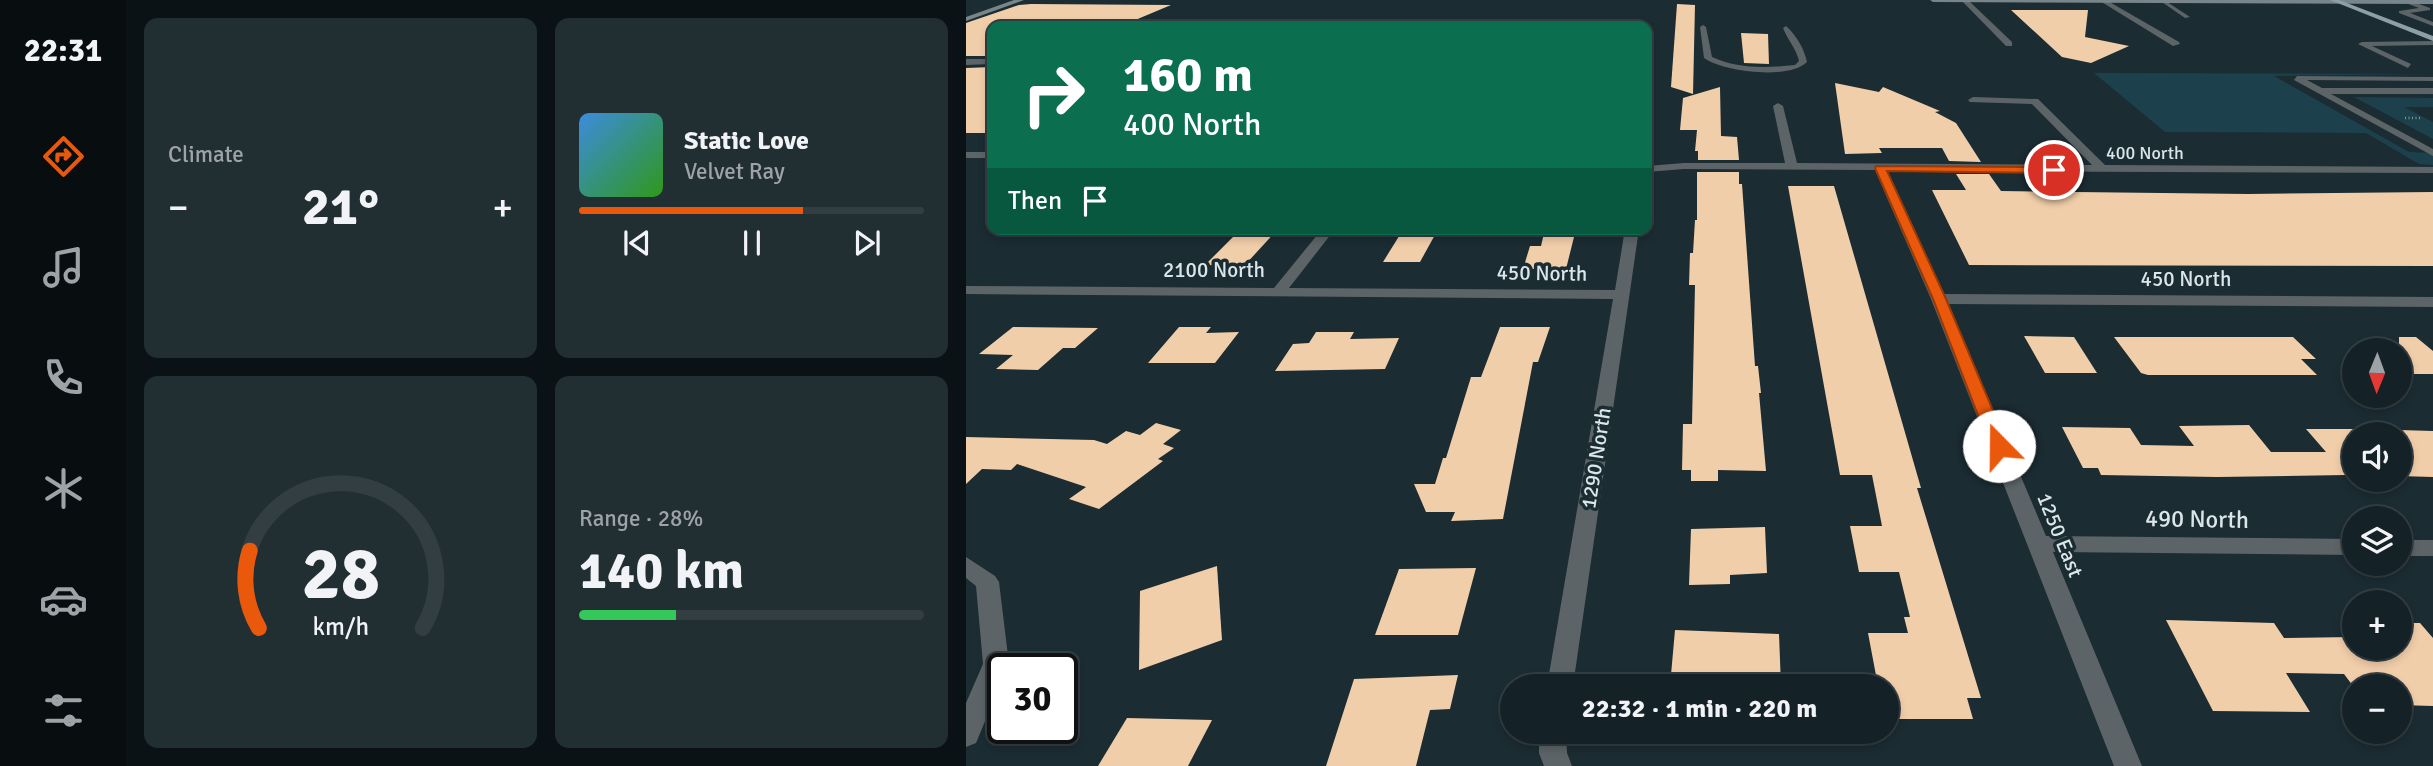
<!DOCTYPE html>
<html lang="en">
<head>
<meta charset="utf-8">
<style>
	body { margin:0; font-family:Signika,sans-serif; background:#212e32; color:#f1f3f6; height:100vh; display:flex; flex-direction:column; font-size:26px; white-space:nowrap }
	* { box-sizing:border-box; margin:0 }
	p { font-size:23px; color:#9da3a7 }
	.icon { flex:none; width:38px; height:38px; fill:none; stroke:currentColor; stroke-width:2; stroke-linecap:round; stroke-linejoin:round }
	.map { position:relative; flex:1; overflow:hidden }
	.sheet { display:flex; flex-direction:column; gap:18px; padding:18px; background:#0b1215; width:840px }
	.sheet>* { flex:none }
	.top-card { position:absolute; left:21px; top:21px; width:665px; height:214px; border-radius:14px; box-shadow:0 4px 10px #0003,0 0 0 2px #333e43; background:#0b6e4f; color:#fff; overflow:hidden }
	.needle { width:46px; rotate:181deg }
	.buttons { position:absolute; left:1376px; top:338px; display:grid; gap:14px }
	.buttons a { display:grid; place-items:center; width:70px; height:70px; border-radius:50%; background:#142126; box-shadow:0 4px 10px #0003,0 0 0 2px #333e43; font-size:35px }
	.speed { position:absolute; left:21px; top:653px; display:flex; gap:14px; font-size:35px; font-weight:700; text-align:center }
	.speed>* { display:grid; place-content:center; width:91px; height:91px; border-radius:50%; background:#142126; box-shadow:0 4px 10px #0003,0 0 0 2px #333e43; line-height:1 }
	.speed .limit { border:4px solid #111; border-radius:10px; background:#fff; color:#111 }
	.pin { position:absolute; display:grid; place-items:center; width:60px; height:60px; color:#fff; margin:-30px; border:4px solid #fff; border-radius:50%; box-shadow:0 2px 7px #0007 }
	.me { position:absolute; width:77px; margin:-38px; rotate:338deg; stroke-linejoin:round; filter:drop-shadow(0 0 5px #0008) }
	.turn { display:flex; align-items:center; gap:24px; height:147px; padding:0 21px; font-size:32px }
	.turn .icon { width:91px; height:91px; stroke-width:2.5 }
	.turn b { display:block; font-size:49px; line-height:60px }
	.then { display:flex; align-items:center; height:66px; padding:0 21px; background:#0003; gap:14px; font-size:26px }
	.big { font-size:52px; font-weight:800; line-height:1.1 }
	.sheet .widget { flex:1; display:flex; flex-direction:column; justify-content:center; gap:10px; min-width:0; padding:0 24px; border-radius:14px; background:#212e32 }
	.sheet .dial { align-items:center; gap:0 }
	.dial svg { height:182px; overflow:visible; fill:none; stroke:#333e43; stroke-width:7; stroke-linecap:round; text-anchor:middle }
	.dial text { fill:#f1f3f6; stroke:none }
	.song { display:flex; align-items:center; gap:21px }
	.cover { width:84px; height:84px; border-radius:10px; background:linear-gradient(135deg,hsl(210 70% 55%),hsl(110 70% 35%)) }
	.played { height:7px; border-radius:4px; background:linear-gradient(90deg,#ea580c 65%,#333e43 65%) }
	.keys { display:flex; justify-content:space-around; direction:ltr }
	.heat { display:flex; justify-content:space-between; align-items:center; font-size:38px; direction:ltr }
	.charge { height:10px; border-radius:5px; background:linear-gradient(90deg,#34c759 28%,#333e43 0) }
	.sheet .tiles { flex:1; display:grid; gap:18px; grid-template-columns:repeat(2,1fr) }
	.trip { position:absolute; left:534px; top:674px; width:399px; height:70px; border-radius:35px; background:#142126; box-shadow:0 4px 10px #0003,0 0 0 2px #333e43; font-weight:800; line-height:70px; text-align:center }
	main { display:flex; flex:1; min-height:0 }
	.menu { display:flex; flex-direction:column; width:126px; justify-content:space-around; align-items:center; background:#080d0f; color:#9da3a7 }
	.menu .icon { width:49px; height:49px }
	.menu .selected { color:#ea580c }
	.menu b { font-size:32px; color:#f1f3f6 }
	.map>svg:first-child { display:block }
</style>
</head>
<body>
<main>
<nav class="menu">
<b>22:31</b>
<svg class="icon selected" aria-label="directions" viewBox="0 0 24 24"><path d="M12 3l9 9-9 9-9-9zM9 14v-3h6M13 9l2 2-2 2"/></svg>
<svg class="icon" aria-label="music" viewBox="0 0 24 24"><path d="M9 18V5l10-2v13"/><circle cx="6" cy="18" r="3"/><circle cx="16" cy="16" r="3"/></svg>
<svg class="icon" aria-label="phone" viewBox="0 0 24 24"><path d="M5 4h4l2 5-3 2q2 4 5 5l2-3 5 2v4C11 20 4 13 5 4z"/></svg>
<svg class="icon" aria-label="climate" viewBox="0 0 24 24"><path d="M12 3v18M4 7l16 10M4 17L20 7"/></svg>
<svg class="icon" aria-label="car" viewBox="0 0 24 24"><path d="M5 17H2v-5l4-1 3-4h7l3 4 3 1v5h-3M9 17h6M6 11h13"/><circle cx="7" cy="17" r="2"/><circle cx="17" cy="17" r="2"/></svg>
<svg class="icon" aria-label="filters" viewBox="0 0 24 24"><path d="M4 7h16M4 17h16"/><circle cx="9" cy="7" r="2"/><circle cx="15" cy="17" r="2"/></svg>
</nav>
<section class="sheet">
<div class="tiles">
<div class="widget"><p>Climate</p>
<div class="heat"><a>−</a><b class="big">21°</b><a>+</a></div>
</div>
<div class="widget">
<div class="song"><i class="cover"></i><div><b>Static Love</b><p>Velvet Ray</p></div></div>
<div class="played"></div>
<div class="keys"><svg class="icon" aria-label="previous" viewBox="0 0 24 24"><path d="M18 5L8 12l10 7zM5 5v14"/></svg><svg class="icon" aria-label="pause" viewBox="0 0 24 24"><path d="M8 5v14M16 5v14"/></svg><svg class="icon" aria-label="next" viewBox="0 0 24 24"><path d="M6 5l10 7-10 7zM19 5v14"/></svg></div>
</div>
<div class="widget dial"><svg viewBox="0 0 100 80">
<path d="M14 69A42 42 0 1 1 86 69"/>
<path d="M14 69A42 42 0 0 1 10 35" stroke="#ea580c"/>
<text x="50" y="56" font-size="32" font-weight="700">28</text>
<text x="50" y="72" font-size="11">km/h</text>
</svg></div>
<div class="widget"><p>Range · 28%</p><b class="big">140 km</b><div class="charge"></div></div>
</div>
</section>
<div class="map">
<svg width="1467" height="766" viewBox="0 0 1467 766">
	<rect width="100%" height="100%" fill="#1b2c32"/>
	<!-- green -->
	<g fill="#1c414d">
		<polygon points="1128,73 1467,74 1308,76 1443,152 1467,153 1467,165 1453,164 1400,133 1199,132"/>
		<polygon points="1388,97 1467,98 1467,107 1438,107 1467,122 1467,139"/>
	</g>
	<!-- building -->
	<g fill="#f1ceaa">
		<polygon points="711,4 729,5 727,94 705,87"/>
		<polygon points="53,5 65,4 205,5 155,26 26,26 26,56 0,56 0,23"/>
		<polygon points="1045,10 1122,10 1119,37 1163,46 1125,63 1096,57"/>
		<polygon points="775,33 802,34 803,64 778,63"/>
		<polygon points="26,67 26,133 0,133 0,68"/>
		<polygon points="869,83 913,92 917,87 974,111 969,112 990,123 1015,162 983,161 976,148 913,148 916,153 879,154"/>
		<polygon points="754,87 755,136 771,137 773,160 732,160 732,151 729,151 731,130 714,130 717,98"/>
		<polygon points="731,172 773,172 773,184 776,184 789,366 792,366 795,393 793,393 800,471 752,470 752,481 725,481 725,470 716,470 717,424 726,424 729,285 723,285 724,253 727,253 729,220 731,220"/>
		<polygon points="990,174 1023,174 1035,191 1282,194 1467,192 1467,266 1003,265 966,190 1000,190"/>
		<polygon points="822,186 868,186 955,488 951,488 1015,698 1001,698 1007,719 920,719 920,686 912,686 902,633 942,633 938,617 944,617 933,572 893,572 884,526 916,526 906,475 874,475"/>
		<polygon points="275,229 312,229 278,266 239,265"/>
		<polygon points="579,229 610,229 600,269 557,269 564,246 575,246"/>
		<polygon points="435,233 470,233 454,262 417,262"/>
		<polygon points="47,327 132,328 109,348 97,348 72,370 30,369 47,355 13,354"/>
		<polygon points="213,327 245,327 240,333 273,332 249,363 182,363"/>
		<polygon points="534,327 584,327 572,362 567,362 537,519 485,521 489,512 460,512 448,484 469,484 477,458 480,458 505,377 515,377"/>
		<polygon points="350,332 388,332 384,339 433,338 419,369 309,371 327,344 343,343"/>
		<polygon points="1058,336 1108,337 1131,373 1079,373"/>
		<polygon points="1148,337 1327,337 1350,359 1335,359 1351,375 1182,375 1175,373"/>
		<polygon points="1433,337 1450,337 1467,351 1467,374 1433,374"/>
		<polygon points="190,423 215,430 197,444 208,448 192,459 197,461 133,509 103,499 120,487 51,464 45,470 16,469 0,484 0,437 128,440 141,444 160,431 174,435"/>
		<polygon points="1283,425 1305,452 1360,452 1340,429 1388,429 1388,484 1380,475 1251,477 1135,475 1132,468 1117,468 1096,427 1164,428 1175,445 1228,446 1213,426"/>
		<polygon points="1433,430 1467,431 1467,477 1433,476"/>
		<polygon points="799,527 801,573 764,575 764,584 723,585 725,529"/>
		<polygon points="251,566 256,640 173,670 174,591"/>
		<polygon points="510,568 492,635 409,635 433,569"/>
		<polygon points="1200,620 1308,623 1318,638 1388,637 1388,648 1433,648 1433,623 1454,623 1467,638 1467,706 1433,705 1433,686 1387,686 1378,674 1320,673 1344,712 1247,711"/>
		<polygon points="709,630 813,634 815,686 704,686"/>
		<polygon points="492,675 484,709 464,710 450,766 360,766 388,679"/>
		<polygon points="161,718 246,720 222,766 132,766"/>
	</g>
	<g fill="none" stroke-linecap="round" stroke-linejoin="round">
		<!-- path -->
		<polyline stroke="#849297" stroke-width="2.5" stroke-dasharray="1 2.5" stroke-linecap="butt" points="1439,118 1455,118"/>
		<!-- lane -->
		<g fill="#5c6467" fill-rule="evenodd">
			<polygon points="1193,0 1198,0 1224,17 1219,18"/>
			<polygon points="1442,0 1464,8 1464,10 1444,13 1467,22 1467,26 1433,13 1433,11 1453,8 1440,3"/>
			<path d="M737,25L740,27L746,57C772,69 800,68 829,65L833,61C830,48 822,41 817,28L820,26C830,35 838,48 841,62C823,80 758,72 738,58L734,27Z"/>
			<polygon points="1467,41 1467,45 1406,46 1445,64 1442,68 1392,44 1396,42"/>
			<polygon points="1331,76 1467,77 1467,81 1341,80 1356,88 1467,88 1467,94 1365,94 1467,149 1467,156 1328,80"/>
		</g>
		<!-- street -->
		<g fill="#5c6467" fill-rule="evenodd">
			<polygon points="995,0 1002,0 1046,42 1046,46 1040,46"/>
			<polygon points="1140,0 1213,42 1214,44 1207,46 1134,1"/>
			<polygon points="0,59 26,59 26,64 0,65"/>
			<polygon points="1007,97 1072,99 1139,165 1467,167 1467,173 921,171 978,294 1467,297 1467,307 982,304 1080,536 1388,539 1388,555 1087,552 1176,766 1148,766 965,299 909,170 718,169 681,172 681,166 718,163 819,163 807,106 812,103 817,106 831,163 1126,165 1066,104 1004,102 1002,100"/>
			<rect x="0" y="152" width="26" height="6"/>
			<polygon points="356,229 369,229 323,288 649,290 659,229 673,229 607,686 581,686 647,299 0,294 0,286 308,288"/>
			<rect x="1433" y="540" width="34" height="16"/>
			<polygon points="0,557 29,576 33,582 43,664 41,668 37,668 37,678 10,743 0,747 0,703 17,664 10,586 0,578"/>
			<polygon points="573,732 600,732 601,753 606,766 578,766 573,753"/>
		</g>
		<!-- secondary -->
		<g fill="#78858a" fill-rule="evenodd">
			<polygon points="48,0 58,0 0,21 0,17"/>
			<polygon points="964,0 1467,0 1467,4 967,2"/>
		</g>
		<!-- primary -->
		<polygon fill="#8e9fa5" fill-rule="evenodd" points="1364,0 1373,0 1467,36 1467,41"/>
	</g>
	<!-- route -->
	<polygon fill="#ea580c" stroke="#983908" stroke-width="2" points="910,166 1088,167 1093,170 1088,173 921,171 980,299 1042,446 1039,450 1033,451 1024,446 967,299 909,168"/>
	<g text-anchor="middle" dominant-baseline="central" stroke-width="7" stroke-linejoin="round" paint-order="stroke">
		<!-- far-street labels -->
		<g font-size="18" fill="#dbe6ea" stroke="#1b2c32">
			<text x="1179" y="153">400 North</text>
		</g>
		<!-- street labels -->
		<g font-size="21" fill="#dbe6ea" stroke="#1b2c32">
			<text x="248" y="270">2100 North</text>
			<text transform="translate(576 273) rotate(1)">450 North</text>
			<text x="1220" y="279">450 North</text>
			<text transform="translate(630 458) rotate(-81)">1290 North</text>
			<text transform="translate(1094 535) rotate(68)">1250 East</text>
		</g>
		<!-- near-street labels -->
		<g font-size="24" fill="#dbe6ea" stroke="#1b2c32">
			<text transform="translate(1231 519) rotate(1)">490 North</text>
		</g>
	</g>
</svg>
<div class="buttons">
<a><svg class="needle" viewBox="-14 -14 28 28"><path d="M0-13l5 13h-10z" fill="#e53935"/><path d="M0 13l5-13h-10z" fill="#9da3a7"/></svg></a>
<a><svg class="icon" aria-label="sound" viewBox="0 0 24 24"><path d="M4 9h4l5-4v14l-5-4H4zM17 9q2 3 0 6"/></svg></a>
<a><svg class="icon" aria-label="layers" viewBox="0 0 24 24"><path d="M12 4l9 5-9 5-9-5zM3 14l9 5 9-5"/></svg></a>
<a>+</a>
<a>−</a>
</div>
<div class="speed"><div class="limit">30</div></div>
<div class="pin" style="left:1088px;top:170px;background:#d93025"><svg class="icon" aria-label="arrive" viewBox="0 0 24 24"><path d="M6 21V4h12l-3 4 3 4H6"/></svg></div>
<svg class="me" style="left:1033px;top:446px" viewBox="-20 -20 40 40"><circle r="19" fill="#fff"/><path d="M0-13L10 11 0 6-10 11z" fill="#ea580c"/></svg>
<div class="trip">22:32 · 1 min · 220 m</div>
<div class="top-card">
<div class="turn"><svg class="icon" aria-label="right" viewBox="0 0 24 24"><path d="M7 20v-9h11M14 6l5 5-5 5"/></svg><div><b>160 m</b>400 North</div></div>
<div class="then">Then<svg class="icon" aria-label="arrive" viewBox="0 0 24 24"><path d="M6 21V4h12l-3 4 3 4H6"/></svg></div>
</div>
</div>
</main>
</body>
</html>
